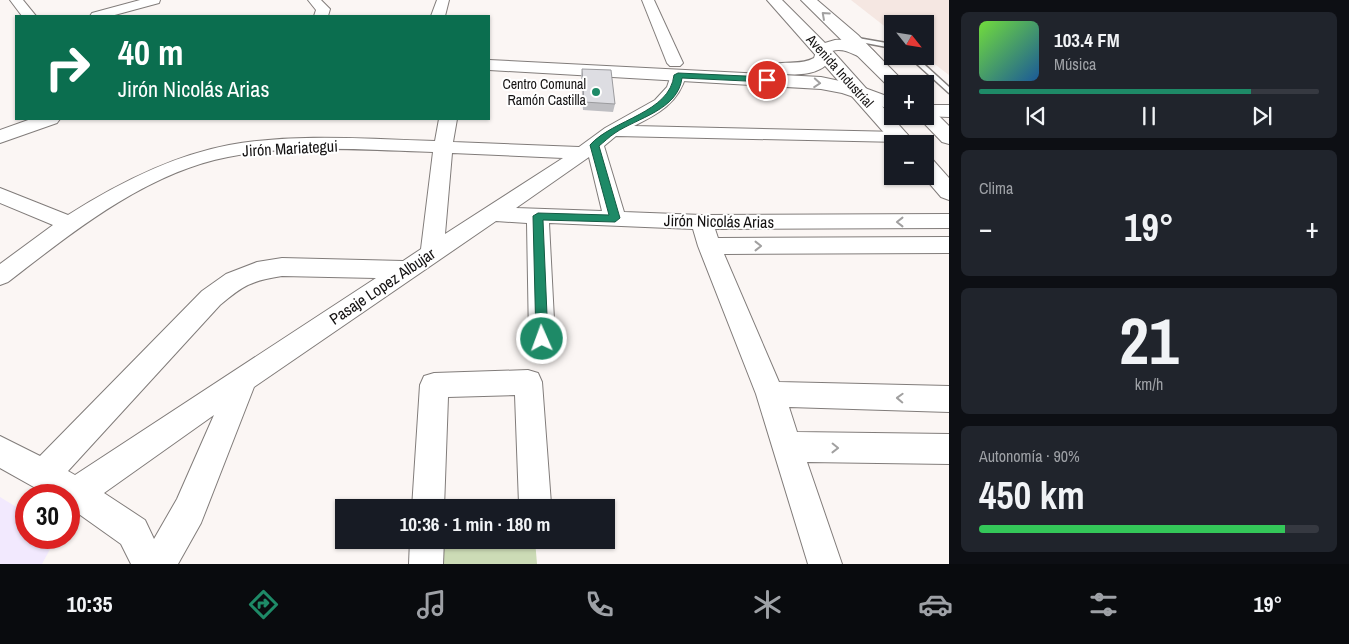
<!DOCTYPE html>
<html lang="es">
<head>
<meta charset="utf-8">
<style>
	body { margin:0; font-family:"Archivo Narrow",sans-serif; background:#20242c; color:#f1f3f6; height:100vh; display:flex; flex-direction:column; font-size:19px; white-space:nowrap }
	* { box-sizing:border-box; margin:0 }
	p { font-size:16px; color:#9ea1a6 }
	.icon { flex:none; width:28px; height:28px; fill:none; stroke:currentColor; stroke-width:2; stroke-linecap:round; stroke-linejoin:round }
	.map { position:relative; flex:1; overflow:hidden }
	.side { display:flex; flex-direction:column; gap:12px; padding:12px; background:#0d0f14; width:400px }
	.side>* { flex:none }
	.top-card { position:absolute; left:15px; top:15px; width:475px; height:105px; border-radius:0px; box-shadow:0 1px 4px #0004; background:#0b6e4f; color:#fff; overflow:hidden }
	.needle { width:32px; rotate:120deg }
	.tools { position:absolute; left:884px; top:15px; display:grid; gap:10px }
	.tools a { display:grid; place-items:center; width:50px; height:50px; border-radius:0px; background:#171b24; box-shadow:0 1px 4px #0004; font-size:25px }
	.speed { position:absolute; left:15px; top:484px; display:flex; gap:10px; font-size:25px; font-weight:700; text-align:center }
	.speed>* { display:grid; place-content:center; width:65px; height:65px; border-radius:50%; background:#171b24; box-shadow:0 1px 4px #0004; line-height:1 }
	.speed .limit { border:8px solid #d22; background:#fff; color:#111 }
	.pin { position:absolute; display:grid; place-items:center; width:42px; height:42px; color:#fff; margin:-21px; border:2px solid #fff; border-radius:50%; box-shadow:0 1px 5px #0007 }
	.me { position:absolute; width:55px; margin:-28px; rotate:358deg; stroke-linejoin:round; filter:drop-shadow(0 0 4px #0008) }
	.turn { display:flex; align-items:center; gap:18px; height:105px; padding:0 20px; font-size:22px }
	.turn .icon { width:65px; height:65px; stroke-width:2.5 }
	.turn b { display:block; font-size:35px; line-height:42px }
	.big { font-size:38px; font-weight:700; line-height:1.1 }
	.side .tile { flex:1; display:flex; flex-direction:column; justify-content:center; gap:8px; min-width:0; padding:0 18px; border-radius:8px; background:#20242c }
	.side .dial { align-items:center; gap:0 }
	.dial b { font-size:65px; line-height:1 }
	.song { display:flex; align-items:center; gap:15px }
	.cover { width:60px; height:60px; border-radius:8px; background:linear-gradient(135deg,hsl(100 70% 55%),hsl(210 70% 35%)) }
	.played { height:5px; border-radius:2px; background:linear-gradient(90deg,#1e8a67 80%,#363941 80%) }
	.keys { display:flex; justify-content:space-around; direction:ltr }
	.heat { display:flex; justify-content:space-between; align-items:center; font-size:28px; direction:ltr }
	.charge { height:8px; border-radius:4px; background:linear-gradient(90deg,#34c759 90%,#363941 0) }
	.trip { position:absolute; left:335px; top:499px; width:280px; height:50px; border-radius:0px; background:#171b24; box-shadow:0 1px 4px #0004; font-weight:700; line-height:50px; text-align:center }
	.tabs { display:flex; height:80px; justify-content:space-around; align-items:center; background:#090b0e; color:#9ea1a6 }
	.tabs .icon { width:35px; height:35px }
	.tabs .selected { color:#1e8a67 }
	.tabs b { font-size:22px; color:#f1f3f6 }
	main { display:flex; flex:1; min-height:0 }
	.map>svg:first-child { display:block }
</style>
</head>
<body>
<main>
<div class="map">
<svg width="949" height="564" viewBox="0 0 949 564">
	<rect width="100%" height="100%" fill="#fbf6f4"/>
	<!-- built -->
	<polygon fill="#f5e7e2" points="851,0 949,0 949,75 924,56 925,24 892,24 892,32"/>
	<!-- education -->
	<polygon fill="#f2e9fe" points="0,497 26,513 26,538 56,538 42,564 0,564"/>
	<!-- green -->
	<polygon fill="#ccdbb6" points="429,540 535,540 537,564 428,564"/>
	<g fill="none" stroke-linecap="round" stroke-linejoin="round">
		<!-- service casing -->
		<g stroke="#817c7a" stroke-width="3">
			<g id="service">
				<polygon points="852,37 892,44 892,48 850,40 849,39"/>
				<polygon points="908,56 915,56 949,87 949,93"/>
			</g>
		</g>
		<!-- minor casing -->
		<g stroke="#817c7a" stroke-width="2">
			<g id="minor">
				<polygon points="10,0 23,0 36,16 22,16"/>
				<polygon points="140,0 160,0 159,3 111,16 90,16 92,13"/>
				<polygon points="308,0 321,0 330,9 328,16 314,16 316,10"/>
				<polygon points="437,0 449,0 445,16 431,16"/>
				<polygon points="642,0 654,0 683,63 680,66 670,66 667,63"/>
				<path d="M678,70L684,72L686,75C679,103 658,114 634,126L900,132L906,133L909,137L906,141L900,142L616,136L604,146L624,212L702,215L949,214V228L715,229L718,238L949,237V253L724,254L779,382L949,386V412L789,407L797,432L949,434V464L807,462L842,564H808L756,394L698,246L693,229L549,223L555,339L551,347L542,350L533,347L529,339L527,223L496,221L254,387L201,523L178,564H131L121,544L69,507V495H48L0,468V436L40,456L202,291L226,274L257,262L282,258L403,261L421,249L433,152C367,150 293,144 228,157C145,173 73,232 8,282L0,285V264L53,225L0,203V188L68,215C117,184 171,156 229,145C296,133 367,139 435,141L439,119H457L453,142L579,147L605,128L655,100L667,87L672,72ZM452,153L563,158L445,234ZM589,157L602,211L516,208ZM282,276L376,278L75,475L68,471L220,305C244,285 251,281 282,276ZM214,415L177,499L154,539L145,520L104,493Z"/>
				<polygon points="528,370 538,373 542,382 551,504 550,508 520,508 519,504 515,395 448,397 444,508 412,508 420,385 424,376 434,373"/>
				<polygon points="410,540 444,540 443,564 409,564"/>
			</g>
		</g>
		<!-- tertiary casing -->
		<g stroke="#817c7a" stroke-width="2">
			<polygon id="tertiary" points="925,105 949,105 949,117 922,116 925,116"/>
		</g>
		<!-- secondary casing -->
		<g stroke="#817c7a" stroke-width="2">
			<g id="secondary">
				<path d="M835,40C847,39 868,43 876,54L873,58C858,61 848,46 832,51C831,76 794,77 775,72L772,68L775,64C789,61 801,65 814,58L818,45Z"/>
				<polygon points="489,60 821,77 854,84 892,98 892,110 842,93 821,89 489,70"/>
				<polygon points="31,119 60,119 57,123 0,143 0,130"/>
			</g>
		</g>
		<!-- primary casing -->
		<g stroke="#817c7a" stroke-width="2">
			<g id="primary">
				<polygon points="767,0 782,0 829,47 916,144 894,144"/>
				<polygon points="801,0 817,0 858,35 906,84 892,84 892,88 890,88"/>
				<polygon points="925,107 932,109 949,126 949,144 942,142 917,116 925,116"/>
				<polygon points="925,158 933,160 949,178 949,200 941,197 923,176 925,176"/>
			</g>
		</g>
		<!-- service -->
		<use href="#service" fill="#fff" fill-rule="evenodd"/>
		<!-- minor -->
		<use href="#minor" fill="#fff" fill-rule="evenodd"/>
		<!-- tertiary -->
		<use href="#tertiary" fill="#fff" fill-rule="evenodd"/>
		<!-- secondary -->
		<use href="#secondary" fill="#fff" fill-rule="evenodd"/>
		<!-- primary -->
		<use href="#primary" fill="#fff" fill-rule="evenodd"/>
	</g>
	<!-- wall -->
	<polygon fill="#bebec2" points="582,69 615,104 613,112 583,110 581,77"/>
	<!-- building -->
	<polygon fill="#dddde2" stroke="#9b9b9e" points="582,69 611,70 615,104 584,102"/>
	<!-- one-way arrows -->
	<defs><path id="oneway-chevron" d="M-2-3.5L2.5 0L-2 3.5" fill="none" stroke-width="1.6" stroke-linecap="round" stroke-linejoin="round" transform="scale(1.25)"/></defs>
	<g stroke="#a1a0a0">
		<use href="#oneway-chevron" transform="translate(825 15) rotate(-138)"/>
		<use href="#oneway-chevron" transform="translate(817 83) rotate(4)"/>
		<use href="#oneway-chevron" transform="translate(900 222) rotate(180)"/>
		<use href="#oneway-chevron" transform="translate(758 246)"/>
		<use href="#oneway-chevron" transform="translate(900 398) rotate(-178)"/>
		<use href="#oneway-chevron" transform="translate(835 448) rotate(1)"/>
	</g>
	<!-- route -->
	<path fill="#1e8a67" stroke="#145a43" d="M678,73L767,77L771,80L767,82L682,78C678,110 637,118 615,133C609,137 604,142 599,146L620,218L615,222L543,220L548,339L546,343L542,344L537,343L536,339L533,216L538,213L609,215L590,145C613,119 670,113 674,75Z"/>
	<!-- markers -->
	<circle fill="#1e8a67" stroke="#fff" stroke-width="2" cx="596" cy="92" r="5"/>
	<g text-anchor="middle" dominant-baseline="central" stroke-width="4" stroke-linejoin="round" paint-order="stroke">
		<!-- far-street labels -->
		<g font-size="14" fill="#141212" stroke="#fff">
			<text transform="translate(840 71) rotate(48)">Avenida Industrial</text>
		</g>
		<!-- far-poi labels -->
		<g font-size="14" fill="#141212" stroke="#fff" text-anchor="end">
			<text x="586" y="84">Centro Comunal<tspan x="586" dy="16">Ramón Castilla</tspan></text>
		</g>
		<!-- street labels -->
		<g font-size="16" fill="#141212" stroke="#fff">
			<text transform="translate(290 148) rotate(-3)">Jirón Mariategui</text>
			<text transform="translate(719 221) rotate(1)">Jirón Nicolás Arias</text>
			<text transform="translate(382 286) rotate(-34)">Pasaje Lopez Albujar</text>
		</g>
	</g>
</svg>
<div class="tools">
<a><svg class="needle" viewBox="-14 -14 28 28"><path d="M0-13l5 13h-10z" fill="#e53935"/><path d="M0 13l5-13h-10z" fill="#9ea1a6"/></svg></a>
<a>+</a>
<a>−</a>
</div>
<div class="speed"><div class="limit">30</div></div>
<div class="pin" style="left:767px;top:80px;background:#d93025"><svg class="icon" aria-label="arrive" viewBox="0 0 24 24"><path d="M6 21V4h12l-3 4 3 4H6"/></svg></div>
<svg class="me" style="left:542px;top:339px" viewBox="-20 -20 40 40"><circle r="17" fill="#1e8a67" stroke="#fff" stroke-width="3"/><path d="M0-11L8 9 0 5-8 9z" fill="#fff"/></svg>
<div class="trip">10:36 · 1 min · 180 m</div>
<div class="top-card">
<div class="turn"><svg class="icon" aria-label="right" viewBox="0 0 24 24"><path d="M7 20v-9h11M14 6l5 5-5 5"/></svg><div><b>40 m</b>Jirón Nicolás Arias</div></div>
</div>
</div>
<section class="side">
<div class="tile">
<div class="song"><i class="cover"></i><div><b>103.4 FM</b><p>Música</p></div></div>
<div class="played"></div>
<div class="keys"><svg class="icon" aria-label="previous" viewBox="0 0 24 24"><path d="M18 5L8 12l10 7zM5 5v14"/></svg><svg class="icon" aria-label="pause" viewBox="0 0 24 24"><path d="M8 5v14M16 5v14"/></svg><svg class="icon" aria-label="next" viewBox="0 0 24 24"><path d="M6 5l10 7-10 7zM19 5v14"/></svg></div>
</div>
<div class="tile"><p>Clima</p>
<div class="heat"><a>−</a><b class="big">19°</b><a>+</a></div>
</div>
<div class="tile dial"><b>21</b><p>km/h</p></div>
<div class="tile"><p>Autonomía · 90%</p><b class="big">450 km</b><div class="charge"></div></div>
</section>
</main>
<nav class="tabs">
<b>10:35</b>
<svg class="icon selected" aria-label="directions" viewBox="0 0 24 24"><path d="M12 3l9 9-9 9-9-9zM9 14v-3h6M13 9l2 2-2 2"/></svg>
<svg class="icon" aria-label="music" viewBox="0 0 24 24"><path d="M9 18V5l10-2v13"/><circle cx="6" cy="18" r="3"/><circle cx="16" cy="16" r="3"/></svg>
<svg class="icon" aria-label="phone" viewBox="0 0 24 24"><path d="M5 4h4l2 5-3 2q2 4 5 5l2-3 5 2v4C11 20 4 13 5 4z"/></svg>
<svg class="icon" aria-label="climate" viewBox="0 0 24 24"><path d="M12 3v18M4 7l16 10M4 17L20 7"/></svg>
<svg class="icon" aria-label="car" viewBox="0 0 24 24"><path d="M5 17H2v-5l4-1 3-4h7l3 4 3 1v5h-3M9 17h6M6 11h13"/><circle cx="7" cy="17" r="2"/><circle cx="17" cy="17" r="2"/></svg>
<svg class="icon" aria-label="filters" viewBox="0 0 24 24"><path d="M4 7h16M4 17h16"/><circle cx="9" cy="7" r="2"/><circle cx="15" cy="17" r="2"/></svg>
<b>19°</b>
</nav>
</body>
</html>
